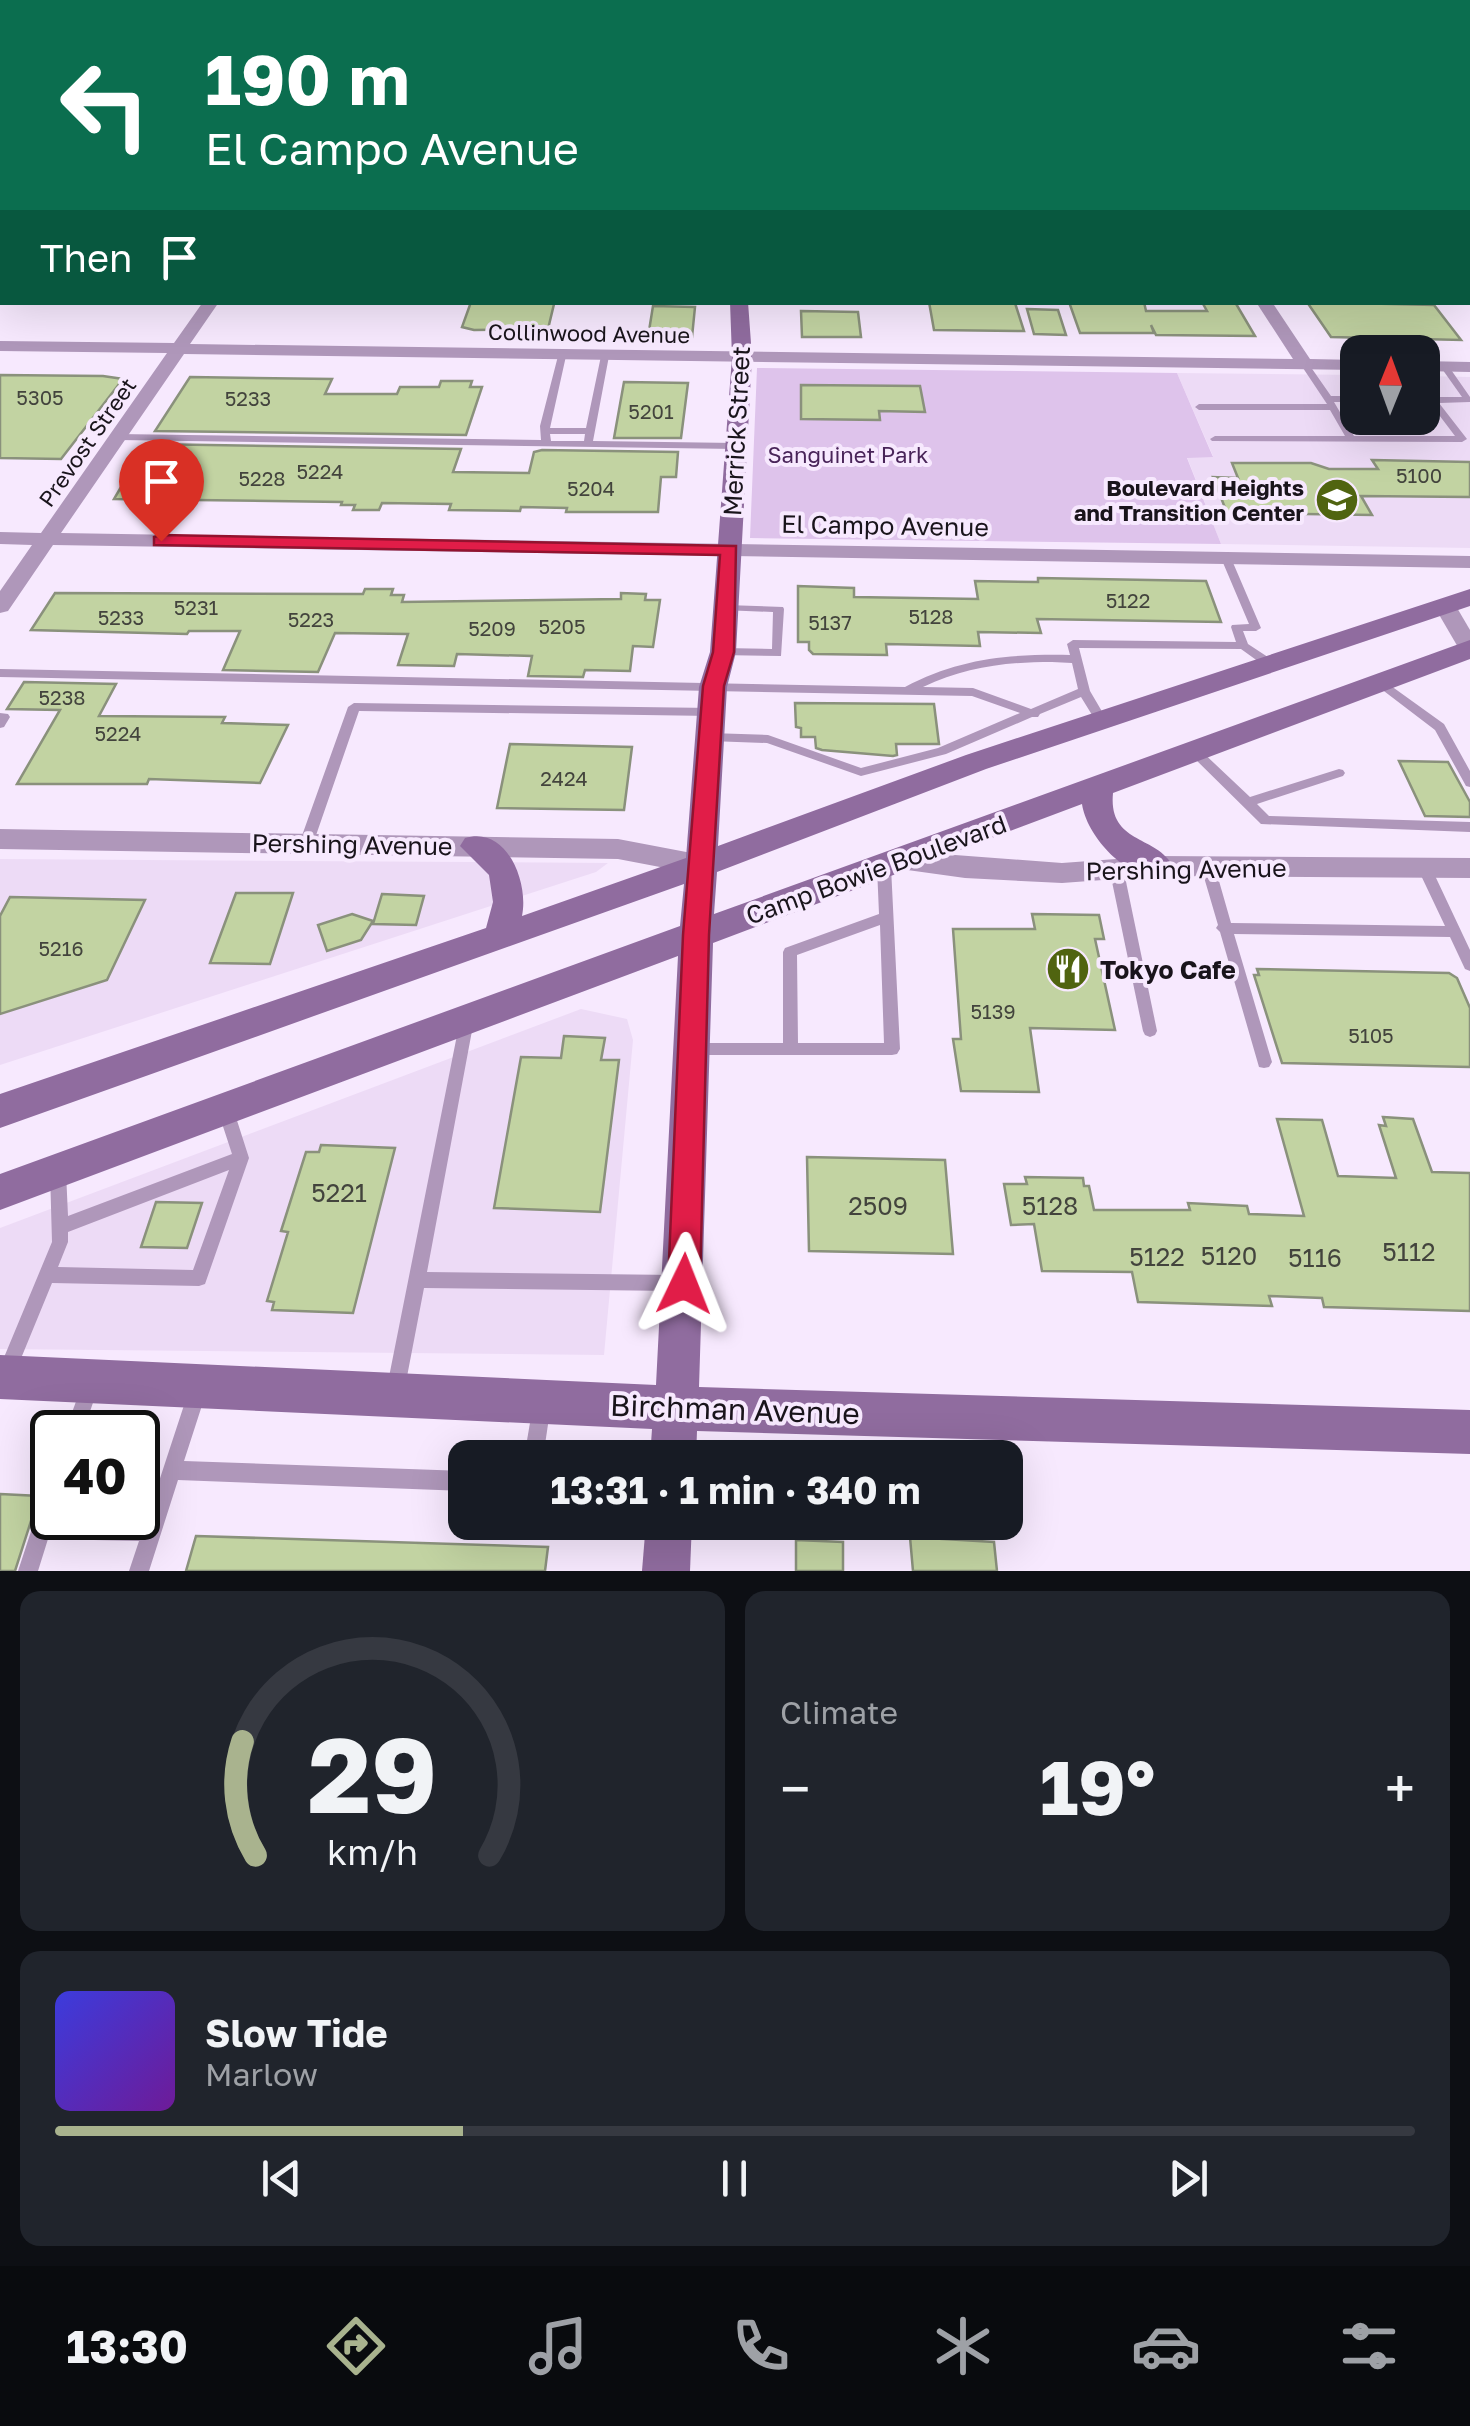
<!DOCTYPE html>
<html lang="en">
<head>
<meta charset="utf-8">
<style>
	body { margin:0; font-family:"Golos Text",sans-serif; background:#20242c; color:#f1f3f6; height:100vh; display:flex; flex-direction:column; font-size:38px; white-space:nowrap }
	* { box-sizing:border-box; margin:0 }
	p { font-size:32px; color:#9ea1a6 }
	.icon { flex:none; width:55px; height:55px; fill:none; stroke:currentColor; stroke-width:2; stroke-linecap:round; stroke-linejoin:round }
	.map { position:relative; height:1571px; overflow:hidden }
	.drawer { display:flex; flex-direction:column; gap:20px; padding:20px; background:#0d0f14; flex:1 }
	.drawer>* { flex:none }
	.hud { position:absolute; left:0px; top:0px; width:1470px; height:305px; box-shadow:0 10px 40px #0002; background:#0b6e4f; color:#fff; overflow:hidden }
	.needle { width:65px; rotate:1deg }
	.tools { position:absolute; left:1340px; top:335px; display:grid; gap:20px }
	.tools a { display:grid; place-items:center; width:100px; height:100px; border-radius:20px; background:#171b24; box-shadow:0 10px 40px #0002; font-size:50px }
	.speed { position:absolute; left:30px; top:1410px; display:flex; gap:20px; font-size:50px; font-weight:700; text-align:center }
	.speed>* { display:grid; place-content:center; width:130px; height:130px; border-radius:50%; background:#171b24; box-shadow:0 10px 40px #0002; line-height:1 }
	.speed .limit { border:5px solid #111; border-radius:15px; background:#fff; color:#111 }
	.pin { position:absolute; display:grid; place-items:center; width:85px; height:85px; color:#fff; margin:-102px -42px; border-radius:50% 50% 50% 0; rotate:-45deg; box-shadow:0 0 10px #0007 }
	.pin .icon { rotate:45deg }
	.me { position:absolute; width:110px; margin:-55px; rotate:2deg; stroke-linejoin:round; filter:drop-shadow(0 0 8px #0008) }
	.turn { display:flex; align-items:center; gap:35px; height:210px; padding:0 40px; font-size:45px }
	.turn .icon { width:130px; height:130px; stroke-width:2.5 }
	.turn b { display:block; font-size:70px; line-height:85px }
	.then { display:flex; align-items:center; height:95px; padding:0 40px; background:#0003; gap:20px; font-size:38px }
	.big { font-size:75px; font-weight:700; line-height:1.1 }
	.drawer .card { flex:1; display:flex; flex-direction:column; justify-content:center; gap:15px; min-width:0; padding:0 35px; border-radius:20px; background:#20242c }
	.drawer .dial { align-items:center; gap:0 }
	.dial svg { height:260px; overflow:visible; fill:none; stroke:#363941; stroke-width:7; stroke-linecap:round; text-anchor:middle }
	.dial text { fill:#f1f3f6; stroke:none }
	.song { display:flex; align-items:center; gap:30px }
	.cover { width:120px; height:120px; border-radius:15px; background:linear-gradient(135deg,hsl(240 70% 55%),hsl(280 70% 35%)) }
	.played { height:10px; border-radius:5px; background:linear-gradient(90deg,#a9b38e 30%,#363941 30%) }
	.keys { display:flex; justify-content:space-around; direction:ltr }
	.heat { display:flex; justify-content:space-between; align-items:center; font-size:55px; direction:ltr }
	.drawer .tiles { flex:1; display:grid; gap:20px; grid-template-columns:1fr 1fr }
	.card:last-child { grid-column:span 2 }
	.trip { position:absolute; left:448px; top:1440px; width:575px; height:100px; border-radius:20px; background:#171b24; box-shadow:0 10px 40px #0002; font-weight:700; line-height:100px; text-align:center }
	.tab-bar { display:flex; height:160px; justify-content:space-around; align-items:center; background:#090b0e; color:#9ea1a6 }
	.tab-bar .icon { width:70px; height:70px }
	.tab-bar .current { color:#a9b38e }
	.tab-bar b { font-size:45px; color:#f1f3f6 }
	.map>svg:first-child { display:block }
</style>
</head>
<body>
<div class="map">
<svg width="1470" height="1571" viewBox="0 0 1470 1571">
	<rect width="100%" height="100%" fill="#f7e9fe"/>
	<!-- built -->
	<g fill="#eddbf6">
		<polygon points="1177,373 1357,375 1358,418 1422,418 1423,376 1470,377 1470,548 1221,544 1187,457 1213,456"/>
		<polygon points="0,859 608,863 596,872 0,1065"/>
		<polygon points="581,1009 627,1019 633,1040 604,1355 0,1349 0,1228"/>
	</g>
	<!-- green -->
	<polygon fill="#dec3eb" points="757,368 1177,373 1213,457 1187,458 1221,544 750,538"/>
	<!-- building -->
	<g fill="#c2d3a2" stroke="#8a917c" stroke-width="2.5">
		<polygon points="471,302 532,302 554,304 548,329 474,330 462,327"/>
		<polygon points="929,302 1015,303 1024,331 934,330"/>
		<polygon points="1069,302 1144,302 1146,311 1207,311 1202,302 1235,302 1255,336 1156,335 1151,325 1154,333 1080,333"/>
		<polygon points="1307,302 1434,305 1461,340 1331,337"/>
		<polygon points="653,306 695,307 692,337 648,337"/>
		<polygon points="1027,309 1058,310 1066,335 1034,334"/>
		<polygon points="801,311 858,312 861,337 802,337"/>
		<polygon points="0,375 103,376 123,379 61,459 0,458"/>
		<polygon points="190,377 332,379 325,394 397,394 400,387 439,387 441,381 472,381 470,387 482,387 466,435 155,431"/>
		<polygon points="624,382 688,383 681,438 614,438"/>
		<polygon points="801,385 920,386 925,412 879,411 880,420 801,419"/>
		<polygon points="146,444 461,449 453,472 529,473 534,452 542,450 678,452 676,477 661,477 658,512 566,512 567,508 521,507 520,511 449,510 451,504 382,503 379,510 353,510 355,505 341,505 342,502 114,499"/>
		<polygon points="1372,460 1470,462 1470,497 1361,496 1372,515 1227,513 1213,477 1238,478 1232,463 1311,463 1329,469 1378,469"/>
		<polygon points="1038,578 1206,581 1221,622 1037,619 1041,633 978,632 980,646 886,644 887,655 813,654 809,650 809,642 798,642 798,586 854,588 854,597 978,599 975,581 1038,582"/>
		<polygon points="365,589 393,589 391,595 404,595 402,602 621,599 621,593 646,594 645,600 660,600 653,647 633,646 630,671 585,670 583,677 528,676 532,656 457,654 454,666 398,665 408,634 335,633 318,672 223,670 240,631 189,631 187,634 31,630 55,593 363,594"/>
		<polygon points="24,682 116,684 99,716 225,717 222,723 288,725 260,783 149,779 147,784 17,784 60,710 7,709"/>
		<polygon points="795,703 934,704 939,744 896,744 897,755 893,756 822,750 816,748 815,737 801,737 801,728 796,727"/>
		<polygon points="510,744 632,747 624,810 497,808"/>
		<polygon points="1399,761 1448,762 1470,802 1470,817 1425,816"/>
		<polygon points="236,893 293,893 270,964 210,963"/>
		<polygon points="382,894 424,896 416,925 373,924"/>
		<polygon points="10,897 145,900 107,980 0,1014 0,916"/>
		<polygon points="352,914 373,921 361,940 327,951 318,925"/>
		<polygon points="1032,914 1099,915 1104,939 1095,939 1115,1030 1030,1028 1039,1092 961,1091 953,1039 961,1039 953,929 1035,929"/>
		<polygon points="1257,969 1449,973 1457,978 1470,1008 1470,1067 1282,1063 1254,975 1259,975"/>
		<polygon points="564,1036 605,1038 601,1060 619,1060 600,1212 494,1208 521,1057 561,1058"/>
		<polygon points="1383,1117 1413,1119 1432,1172 1470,1173 1470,1311 1324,1307 1322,1298 1269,1296 1272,1306 1138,1302 1132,1272 1042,1271 1034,1224 1011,1225 1004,1184 1027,1184 1025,1177 1083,1178 1084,1186 1089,1186 1094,1210 1190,1210 1188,1203 1247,1206 1249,1214 1304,1216 1277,1119 1322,1120 1338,1176 1396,1178 1379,1125 1386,1126"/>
		<polygon points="321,1145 395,1148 353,1313 272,1310 274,1302 267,1301 288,1232 281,1231 306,1152 319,1152"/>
		<polygon points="807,1157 945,1160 953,1254 809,1251"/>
		<polygon points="156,1202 202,1203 187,1248 141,1247"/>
		<polygon points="0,1494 39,1496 15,1571 0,1571"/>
		<polygon points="196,1536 548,1547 545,1571 186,1571"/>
		<polygon points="910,1537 994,1542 997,1571 913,1571"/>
		<polygon points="796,1540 843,1542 843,1571 796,1571"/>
	</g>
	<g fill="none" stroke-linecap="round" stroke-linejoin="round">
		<!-- lane -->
		<g fill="#af97ba" fill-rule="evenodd">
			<rect x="1468" y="178" width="2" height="4"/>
			<rect x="1468" y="292" width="2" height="4"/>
			<path d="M562,353L566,356L550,428H586L601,356L605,353L609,356L593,441L736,443L741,446L736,449L118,440L113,437L118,434L541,440L540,426L558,356ZM550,434H585L584,441H551Z"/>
			<polygon points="1305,362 1308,363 1331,396 1358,396 1358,402 1334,402 1354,436 1455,436 1430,403 1422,403 1422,397 1462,397 1440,366 1447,364 1470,397 1470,402 1439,403 1467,439 1462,442 1212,441 1210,439 1215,436 1345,436 1330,410 1199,410 1195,407 1199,404 1327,404 1301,365"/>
			<path d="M1226,555L1231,558L1261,628L1256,631H1243L1248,644L1274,661L1276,664L1274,667H1266L1241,649L1079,648L1090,691L1107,720L1105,723H1097L1081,697L1040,714L1038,717H1032L946,754L861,776L767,743L710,741L704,737L710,733L768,735L861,768L938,748L1020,713L972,696L0,677V669L905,687C960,658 1009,654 1070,655L1067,644L1073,640L1236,642L1231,627L1232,625L1249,624L1221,558ZM1052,662L1072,663L1078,689L1031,709L973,688L923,687C965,667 1006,662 1052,662Z"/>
			<polygon points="726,605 783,607 784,609 781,656 719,655 717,652 719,649 723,648 772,649 773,612 722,610 721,608 722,606"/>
			<polygon points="1380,678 1444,724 1470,771 1470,787 1466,786 1435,730 1376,685 1374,682 1376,679"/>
			<polygon points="354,703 712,708 718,712 712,716 359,711 313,844 311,847 301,847 299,844 348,707"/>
			<polygon points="0,713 8,714 10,717 4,727 0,728"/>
			<polygon points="1193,746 1197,747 1250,797 1339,769 1343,770 1345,773 1343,776 1257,804 1269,816 1470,822 1470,832 1261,824 1189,753 1187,750 1189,747"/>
			<path d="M884,862L889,863L891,867L900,1049L897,1054L892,1055H697L692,1054L689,1049L692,1044L697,1043H783V952L785,948L879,914L877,867L879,863ZM880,925L884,1043H798L797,955Z"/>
			<polygon points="1208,862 1213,863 1215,867 1231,923 1445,926 1417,867 1419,863 1429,863 1470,950 1470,971 1465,969 1450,937 1234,934 1272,1062 1269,1067 1264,1068 1259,1067 1220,932 1216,928 1218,925 1201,867 1203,863"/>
			<polygon points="1117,867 1122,868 1124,872 1157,1031 1155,1035 1150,1037 1145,1035 1143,1031 1110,872 1112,868"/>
			<polygon points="467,1014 472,1016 474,1020 427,1272 675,1275 681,1277 684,1283 681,1289 675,1291 424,1288 405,1387 402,1393 396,1396 390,1393 387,1387 460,1020 462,1016"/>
			<path d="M225,1101L231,1103L233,1108L249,1158L205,1284L199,1286L52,1283L15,1373L9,1376L3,1373L0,1367L52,1242L50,1172L52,1167L58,1165L64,1167L66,1172L68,1216L232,1154L217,1108L219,1103ZM229,1170L193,1270L58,1267L68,1242V1232Z"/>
			<polygon points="89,1379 95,1382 98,1388 83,1432 65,1432 83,1382"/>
			<polygon points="197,1384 203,1387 206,1393 184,1461 465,1471 465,1491 178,1480 149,1571 129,1571 139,1541 48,1539 38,1571 18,1571 42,1498 45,1491 52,1488 52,1518 55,1518 55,1519 146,1521 188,1393 191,1387"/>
			<polygon points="541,1402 548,1404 550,1411 543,1458 524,1458 532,1411 534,1404"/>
		</g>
		<!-- street -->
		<g fill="#af97ba" fill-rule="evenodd">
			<polygon points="384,0 395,0 396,2 386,2"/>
			<polygon points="1403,0 1415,0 1416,2 1405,2"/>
			<rect x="1468" y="46" width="2" height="8"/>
			<rect x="0" y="73" width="2" height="6"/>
			<polygon points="2,152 2,160 0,161 0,153"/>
			<polygon points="203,302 219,302 190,344 1293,359 1256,302 1272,302 1310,359 1358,360 1358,370 184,354 61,533 1470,556 1470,568 53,545 8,611 0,613 0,591 32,545 0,544 0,532 41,533 167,353 0,351 0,341 174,343"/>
			<polygon points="1422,361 1470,362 1470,372 1422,371"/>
			<polygon points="1445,599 1453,601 1470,630 1470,656 1462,654 1434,606"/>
			<polygon points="0,829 618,839 702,855 711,858 715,865 711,872 702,875 618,859 0,849"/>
			<polygon points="902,851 1062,863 1157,856 1470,858 1470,878 1157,876 1062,883 965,878 893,868 889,861 893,854"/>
		</g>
		<!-- secondary -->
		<g fill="#906c9f" fill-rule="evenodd">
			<polygon points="890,0 903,0 904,2 892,2"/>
			<rect x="1468" y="128" width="2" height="8"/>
			<rect x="0" y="209" width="2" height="10"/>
			<rect x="1468" y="225" width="2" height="10"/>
			<path d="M730,302H748L752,357L736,652L727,687L718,846L966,755L1470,589V606L986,769L717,872L714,914L1470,640V659L1113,793C1108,844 1156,835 1173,866L1168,874C1131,886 1087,838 1082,804L713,943L699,1387L1470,1410V1454L697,1431L696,1458H650L652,1429L0,1399V1355L656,1385L678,956L0,1210V1174L680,926L684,884L0,1128V1094L486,928L493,902L489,875L460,846L465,838C507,825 529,883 522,916L686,858L699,687L710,652L732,357Z"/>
			<polygon points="646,1522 692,1522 690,1571 642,1571"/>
		</g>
	</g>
	<!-- route -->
	<polygon fill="#e11d48" stroke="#92132f" stroke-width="2.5" points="161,535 736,546 734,652 724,686 709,935 700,1284 695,1294 684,1299 673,1294 668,1284 683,935 703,686 713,652 720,555 154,545 154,537"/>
	<!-- icons -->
	<defs>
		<g id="school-disc" transform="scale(2.25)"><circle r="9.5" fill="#506410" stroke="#f7e9fe"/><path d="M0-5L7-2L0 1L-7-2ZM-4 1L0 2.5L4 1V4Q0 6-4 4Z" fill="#fff"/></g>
		<g id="restaurant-disc" transform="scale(2.25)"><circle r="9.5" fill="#506410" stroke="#f7e9fe"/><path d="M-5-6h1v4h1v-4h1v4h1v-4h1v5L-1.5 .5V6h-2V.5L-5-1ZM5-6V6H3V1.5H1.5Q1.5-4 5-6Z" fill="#fff"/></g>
	</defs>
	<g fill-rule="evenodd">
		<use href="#school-disc" x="1337" y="500"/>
		<use href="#restaurant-disc" x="1068" y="969"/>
	</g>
	<g text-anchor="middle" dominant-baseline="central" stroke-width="8" stroke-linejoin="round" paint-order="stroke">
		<!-- number labels -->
		<g font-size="20" fill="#43443d">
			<text x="40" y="397">5305</text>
			<text x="248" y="398">5233</text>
			<text x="651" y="411">5201</text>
			<text x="320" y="471">5224</text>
			<text x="1419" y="475">5100</text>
			<text x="262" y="478">5228</text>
			<text x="591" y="488">5204</text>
			<text x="1128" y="600">5122</text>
			<text x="196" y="607">5231</text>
			<text x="931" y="616">5128</text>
			<text x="121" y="617">5233</text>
			<text x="311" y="619">5223</text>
			<text x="830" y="622">5137</text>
			<text x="562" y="626">5205</text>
			<text x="492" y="628">5209</text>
			<text x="62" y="697">5238</text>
			<text x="118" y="733">5224</text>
			<text x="564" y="778">2424</text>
			<text x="61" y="948">5216</text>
			<text x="993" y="1011">5139</text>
			<text x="1371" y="1035">5105</text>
		</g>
		<!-- far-street labels -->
		<g font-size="22" fill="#19141b" stroke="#f7e9fe">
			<text transform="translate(589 333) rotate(1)">Collinwood Avenue</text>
			<text transform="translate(87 442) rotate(-55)">Prevost Street</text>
		</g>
		<!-- far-park labels -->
		<g font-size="22" fill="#492459" stroke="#f7e9fe">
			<text x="848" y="454">Sanguinet Park</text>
		</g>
		<!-- far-poi labels -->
		<g font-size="22" font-weight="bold" fill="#19141b" stroke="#f7e9fe" text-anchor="end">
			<text x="1304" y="487">Boulevard Heights<tspan x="1304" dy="25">and Transition Center</tspan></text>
		</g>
		<!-- street labels -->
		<g font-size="25" fill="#19141b" stroke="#f7e9fe">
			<text transform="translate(736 431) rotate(-87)">Merrick Street</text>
			<text transform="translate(885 525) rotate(1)">El Campo Avenue</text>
			<text transform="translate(352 844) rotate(1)">Pershing Avenue</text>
			<text transform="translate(876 869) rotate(-20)">Camp Bowie Boulevard</text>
			<text transform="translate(1186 869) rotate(-1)">Pershing Avenue</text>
		</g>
		<!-- poi labels -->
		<g font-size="25" font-weight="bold" fill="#19141b" stroke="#f7e9fe" text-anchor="start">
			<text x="1100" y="969">Tokyo Cafe</text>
		</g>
		<!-- near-number labels -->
		<g font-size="25" fill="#43443d">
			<text x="339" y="1192">5221</text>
			<text x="878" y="1205">2509</text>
			<text x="1050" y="1205">5128</text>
			<text x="1409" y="1251">5112</text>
			<text x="1229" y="1255">5120</text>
			<text x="1157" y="1256">5122</text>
			<text x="1315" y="1257">5116</text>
		</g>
		<!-- near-street labels -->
		<g font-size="30" fill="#19141b" stroke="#f7e9fe">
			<text transform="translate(735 1409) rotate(2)">Birchman Avenue</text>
		</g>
	</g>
</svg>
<div class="tools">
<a><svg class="needle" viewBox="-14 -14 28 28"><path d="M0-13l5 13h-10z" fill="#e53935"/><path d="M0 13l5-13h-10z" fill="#9ea1a6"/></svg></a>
</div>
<div class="speed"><div class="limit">40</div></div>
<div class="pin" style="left:161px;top:541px;background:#d93025"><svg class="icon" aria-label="arrive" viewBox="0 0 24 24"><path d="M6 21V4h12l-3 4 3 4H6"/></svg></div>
<svg class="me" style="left:684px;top:1284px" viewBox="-20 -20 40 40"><path d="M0-17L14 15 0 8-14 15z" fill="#e11d48" stroke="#fff" stroke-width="4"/></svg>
<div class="trip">13:31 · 1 min · 340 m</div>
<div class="hud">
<div class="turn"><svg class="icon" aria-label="left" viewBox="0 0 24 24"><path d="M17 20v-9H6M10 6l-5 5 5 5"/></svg><div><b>190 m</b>El Campo Avenue</div></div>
<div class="then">Then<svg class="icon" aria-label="arrive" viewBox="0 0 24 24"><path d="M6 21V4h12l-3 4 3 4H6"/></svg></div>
</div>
</div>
<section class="drawer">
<div class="tiles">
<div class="card dial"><svg viewBox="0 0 100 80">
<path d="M14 69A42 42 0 1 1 86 69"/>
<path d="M14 69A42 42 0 0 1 10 34" stroke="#a9b38e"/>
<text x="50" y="56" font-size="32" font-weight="700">29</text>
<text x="50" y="72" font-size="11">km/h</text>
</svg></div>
<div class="card"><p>Climate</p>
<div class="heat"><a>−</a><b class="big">19°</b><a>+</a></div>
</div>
<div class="card">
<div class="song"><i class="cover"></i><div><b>Slow Tide</b><p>Marlow</p></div></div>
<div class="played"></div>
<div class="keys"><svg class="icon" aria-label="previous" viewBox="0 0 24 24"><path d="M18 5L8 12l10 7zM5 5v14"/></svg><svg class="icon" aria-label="pause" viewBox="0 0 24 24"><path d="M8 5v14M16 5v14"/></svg><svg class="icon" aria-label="next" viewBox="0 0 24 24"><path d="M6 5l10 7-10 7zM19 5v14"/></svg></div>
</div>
</div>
</section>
<nav class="tab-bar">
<b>13:30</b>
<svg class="icon current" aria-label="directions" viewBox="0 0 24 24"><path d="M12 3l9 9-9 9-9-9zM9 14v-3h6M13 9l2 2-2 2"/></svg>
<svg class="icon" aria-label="music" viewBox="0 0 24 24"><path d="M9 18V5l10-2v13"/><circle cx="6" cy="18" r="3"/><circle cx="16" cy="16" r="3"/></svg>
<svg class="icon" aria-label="phone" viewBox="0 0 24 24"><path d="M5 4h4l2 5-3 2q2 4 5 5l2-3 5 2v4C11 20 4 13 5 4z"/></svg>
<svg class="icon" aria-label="climate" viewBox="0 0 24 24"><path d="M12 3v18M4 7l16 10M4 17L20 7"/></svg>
<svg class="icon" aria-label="car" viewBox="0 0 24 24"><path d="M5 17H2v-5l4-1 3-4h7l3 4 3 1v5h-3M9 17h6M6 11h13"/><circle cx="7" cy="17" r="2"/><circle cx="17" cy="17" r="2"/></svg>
<svg class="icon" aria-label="filters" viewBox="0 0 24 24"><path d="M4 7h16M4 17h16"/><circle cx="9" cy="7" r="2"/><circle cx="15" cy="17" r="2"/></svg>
</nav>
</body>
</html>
